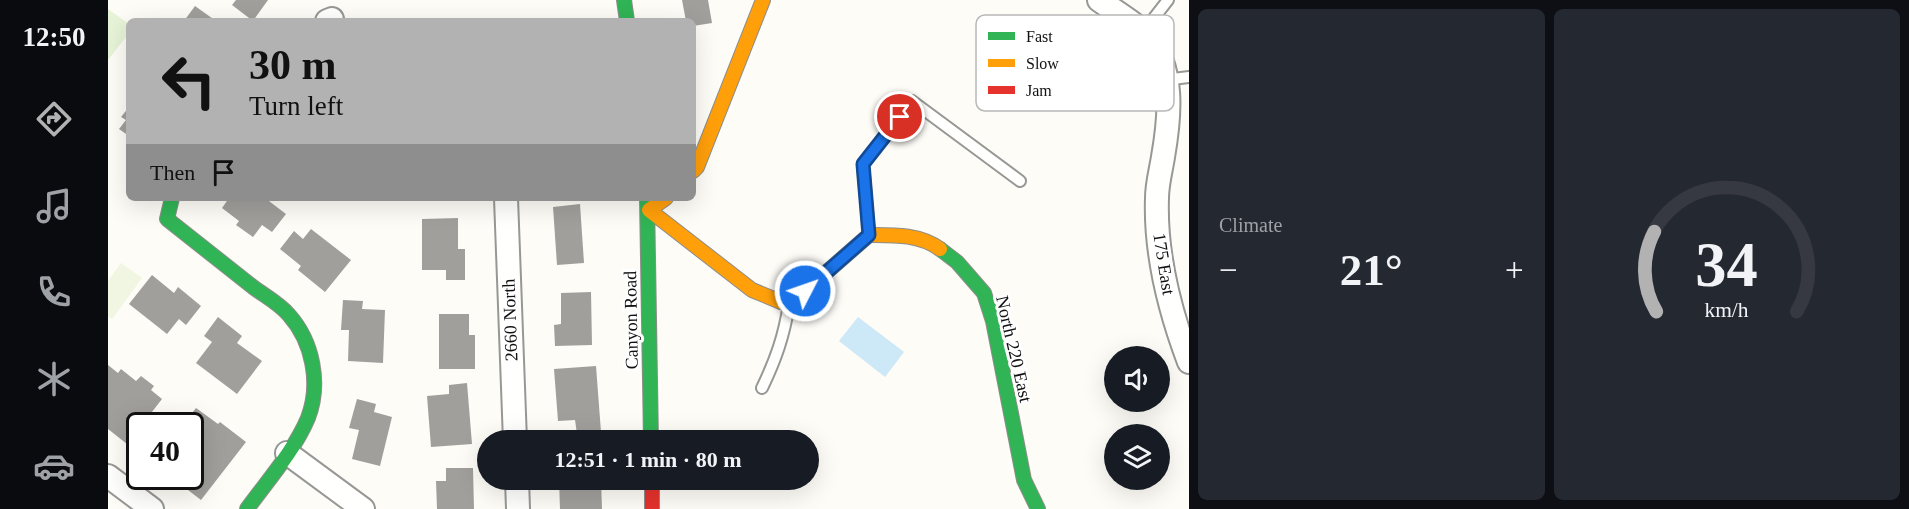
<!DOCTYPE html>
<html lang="en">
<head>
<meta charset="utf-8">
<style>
	body { margin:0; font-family:"Times New Roman",serif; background:#242831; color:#f1f3f6; height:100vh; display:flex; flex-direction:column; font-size:22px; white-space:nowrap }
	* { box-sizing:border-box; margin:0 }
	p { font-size:20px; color:#9ea1a6 }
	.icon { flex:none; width:33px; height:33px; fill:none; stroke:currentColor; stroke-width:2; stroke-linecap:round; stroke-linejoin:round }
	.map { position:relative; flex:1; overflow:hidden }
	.drawer { display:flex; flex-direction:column; gap:9px; padding:9px; background:#0d0f14; width:720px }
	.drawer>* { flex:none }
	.top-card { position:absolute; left:18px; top:18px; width:570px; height:183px; border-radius:9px; box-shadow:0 6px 24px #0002; background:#b2b2b3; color:#111; overflow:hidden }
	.buttons { position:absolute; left:996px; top:346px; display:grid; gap:12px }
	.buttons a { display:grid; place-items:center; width:66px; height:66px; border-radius:50%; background:#171b24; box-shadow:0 6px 24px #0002; font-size:30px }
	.speed { position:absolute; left:18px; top:412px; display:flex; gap:12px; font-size:30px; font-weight:700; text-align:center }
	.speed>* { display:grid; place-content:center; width:78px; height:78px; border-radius:50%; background:#171b24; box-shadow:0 6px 24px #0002; line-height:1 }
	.speed .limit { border:3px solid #111; border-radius:9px; background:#fff; color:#111 }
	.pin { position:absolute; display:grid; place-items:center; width:51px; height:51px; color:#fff; margin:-26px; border:3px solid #fff; border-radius:50%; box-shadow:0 2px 6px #0007 }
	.me { position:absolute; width:66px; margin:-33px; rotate:49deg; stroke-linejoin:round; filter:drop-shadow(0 0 4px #0008) }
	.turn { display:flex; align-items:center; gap:21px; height:126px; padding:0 24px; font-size:27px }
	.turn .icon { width:78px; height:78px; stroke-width:2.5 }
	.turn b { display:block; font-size:42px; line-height:51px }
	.then { display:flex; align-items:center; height:57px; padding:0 24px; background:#0003; gap:12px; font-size:22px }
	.big { font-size:45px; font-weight:600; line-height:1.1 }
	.drawer .card { flex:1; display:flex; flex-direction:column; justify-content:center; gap:9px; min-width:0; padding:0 21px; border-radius:9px; background:#242831 }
	.drawer .dial { align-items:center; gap:0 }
	.dial svg { height:156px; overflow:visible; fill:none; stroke:#363941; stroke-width:7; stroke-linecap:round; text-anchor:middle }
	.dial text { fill:#f1f3f6; stroke:none }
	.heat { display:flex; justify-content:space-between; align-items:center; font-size:33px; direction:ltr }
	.drawer .tiles { flex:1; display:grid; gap:9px; grid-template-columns:repeat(2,1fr) }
	.trip { position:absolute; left:369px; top:430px; width:342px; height:60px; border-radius:30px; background:#171b24; box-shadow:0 6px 24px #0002; font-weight:600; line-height:60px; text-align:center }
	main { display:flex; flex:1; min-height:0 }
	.tabs { display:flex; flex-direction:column; width:108px; justify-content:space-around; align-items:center; background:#090b0e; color:#9ea1a6 }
	.tabs .icon { width:42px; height:42px }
	.tabs .selected { color:#b2b2b3 }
	.tabs b { font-size:27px; color:#f1f3f6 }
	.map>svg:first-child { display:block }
</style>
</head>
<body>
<main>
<nav class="tabs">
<b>12:50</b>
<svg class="icon selected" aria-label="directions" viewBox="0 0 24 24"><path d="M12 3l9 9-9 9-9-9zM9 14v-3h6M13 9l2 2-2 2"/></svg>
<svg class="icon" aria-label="music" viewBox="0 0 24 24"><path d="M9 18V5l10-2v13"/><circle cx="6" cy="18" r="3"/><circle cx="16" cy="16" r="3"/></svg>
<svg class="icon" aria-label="phone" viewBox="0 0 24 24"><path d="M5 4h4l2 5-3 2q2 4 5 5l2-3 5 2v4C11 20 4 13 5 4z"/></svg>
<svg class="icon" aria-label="climate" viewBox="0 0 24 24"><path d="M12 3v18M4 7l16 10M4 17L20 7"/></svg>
<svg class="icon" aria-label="car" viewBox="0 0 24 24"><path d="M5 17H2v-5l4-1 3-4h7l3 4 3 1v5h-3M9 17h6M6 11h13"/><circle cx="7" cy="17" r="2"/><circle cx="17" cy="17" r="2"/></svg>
</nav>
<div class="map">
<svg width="1081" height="509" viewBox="0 0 1081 509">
	<rect width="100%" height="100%" fill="#fdfcf7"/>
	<!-- green -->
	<polygon fill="#e7f3d7" points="0,9 21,24 21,33 0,60"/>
	<!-- pitch -->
	<polygon fill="#f0f6e1" points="13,263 34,278 4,319 0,316 0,281"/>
	<!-- water -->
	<polygon fill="#cde8f7" points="750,317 796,352 777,377 731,341"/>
	<!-- building -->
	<g fill="#a19f9c">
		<polygon points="128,0 160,0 145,21 124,5"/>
		<polygon points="574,0 600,0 604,23 585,26 585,21 578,21"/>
		<polygon points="87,6 108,21 76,21"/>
		<polygon points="21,107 21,136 11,129 18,120 13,117"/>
		<polygon points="121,198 157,198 178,214 164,232 154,225 145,237 128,225 131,221 114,208"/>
		<polygon points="472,204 476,263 449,265 445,207"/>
		<polygon points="350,218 350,249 357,249 357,280 338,280 338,270 314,270 314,219"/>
		<polygon points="203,229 243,260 217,292 190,270 193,266 172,249 186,231 195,239"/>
		<polygon points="44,275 66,293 70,287 93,306 78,325 71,319 59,334 21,304"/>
		<polygon points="483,292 484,345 447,346 446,325 453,324 453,293"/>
		<polygon points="235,300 255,301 254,309 277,310 275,363 240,361 241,330 233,330"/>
		<polygon points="331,314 361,314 361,335 367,335 367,369 331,369"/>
		<polygon points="110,317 134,336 129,343 154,361 129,394 88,363 104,342 96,336"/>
		<polygon points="0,365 10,373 13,369 28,381 33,376 46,386 43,390 54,399 19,444 0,429"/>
		<polygon points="488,366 493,432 469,434 467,420 450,421 446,369"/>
		<polygon points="359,383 364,444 323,447 319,396 341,394 341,385"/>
		<polygon points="249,399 268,404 266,412 284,417 272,466 244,459 251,430 241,428"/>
		<polygon points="88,408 110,424 112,422 138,442 93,500 63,477 82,477 82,426 74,426"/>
		<polygon points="338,468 365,468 366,509 329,509 328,481 338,481"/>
		<polygon points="451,480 493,480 494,509 452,509"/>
	</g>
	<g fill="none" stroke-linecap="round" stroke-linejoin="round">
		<!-- lane casing -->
		<g stroke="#979795" stroke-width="14">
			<g id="lane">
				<polyline points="1035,32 1060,0"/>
				<polyline points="1057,80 1081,77"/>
				<polyline points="761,234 755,164 804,101 912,181"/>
				<path d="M654,388C668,359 676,336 681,304"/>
			</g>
		</g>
		<!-- street casing -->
		<g stroke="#979795" stroke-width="26">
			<g id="street">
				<path d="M991,0C1002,8 1030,25 1039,35C1067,68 1062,117 1055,157C1053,170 1049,184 1049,198C1047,254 1061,309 1081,362"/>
				<polyline points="219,21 224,19"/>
				<polyline points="398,198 407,441"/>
				<polyline points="179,453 255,509"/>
				<polyline points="0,476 44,509"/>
				<polyline points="409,480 410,509"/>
			</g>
		</g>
		<!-- fast casing -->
		<g stroke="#8e8d8b" stroke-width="16">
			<g id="fast">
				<polyline points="516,0 519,21"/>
				<path d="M64,198L59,219C88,242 116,264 145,287C157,296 172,304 181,315C205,342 213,384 200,418C186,451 160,480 139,509"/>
				<polyline points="539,198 543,441"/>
				<polyline points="832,249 849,262 876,293 885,321 916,480 930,509"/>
			</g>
		</g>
		<!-- slow casing -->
		<g stroke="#8e8d8b" stroke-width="16">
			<g id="slow">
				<polyline points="585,171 589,167 655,0"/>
				<path d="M558,198L541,210L644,290L673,302L697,291L761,235C786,235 811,234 832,249"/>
			</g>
		</g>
		<!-- jam casing -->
		<g stroke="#8e8d8b" stroke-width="16">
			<polyline id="jam" points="544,480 544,509"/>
		</g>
		<!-- lane -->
		<use href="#lane" stroke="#fffffe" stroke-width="10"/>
		<!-- street -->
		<use href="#street" stroke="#fffffe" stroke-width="22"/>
		<!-- fast -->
		<use href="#fast" stroke="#30b455" stroke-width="14"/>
		<!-- slow -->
		<use href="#slow" stroke="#ff9f0a" stroke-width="14"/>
		<!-- jam -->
		<use href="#jam" stroke="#e5322d" stroke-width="14"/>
	</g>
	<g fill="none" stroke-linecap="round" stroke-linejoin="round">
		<!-- route casing -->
		<g stroke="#114b97" stroke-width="15">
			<polyline id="route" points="697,291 761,235 755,164 792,117"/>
		</g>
		<!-- route -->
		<use href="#route" stroke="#1a73e8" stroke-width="10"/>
	</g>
	<g text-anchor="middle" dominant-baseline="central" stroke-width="6" stroke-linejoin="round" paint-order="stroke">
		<!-- street labels -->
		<g font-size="18" fill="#111" stroke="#fff">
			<text transform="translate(1056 264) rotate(81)">175 East</text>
			<text transform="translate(402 320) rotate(-92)">2660 North</text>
			<text transform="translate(523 320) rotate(-91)">Canyon Road</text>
			<text transform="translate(906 349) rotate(77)">North 220 East</text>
		</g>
	</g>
	<!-- legend -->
	<rect x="868" y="15" width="198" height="96" rx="9" fill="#fff" stroke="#b8b8b8" stroke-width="1.5"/>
	<rect x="880" y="32" width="27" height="8" fill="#30b455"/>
	<rect x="880" y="59" width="27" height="8" fill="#ff9f0a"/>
	<rect x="880" y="86" width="27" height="8" fill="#e5322d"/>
	<g font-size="16" fill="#111">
		<text x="918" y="42">Fast</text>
		<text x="918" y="69">Slow</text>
		<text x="918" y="96">Jam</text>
	</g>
</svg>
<div class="buttons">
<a><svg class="icon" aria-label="sound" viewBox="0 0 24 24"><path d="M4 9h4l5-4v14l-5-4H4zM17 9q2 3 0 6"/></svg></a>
<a><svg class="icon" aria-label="layers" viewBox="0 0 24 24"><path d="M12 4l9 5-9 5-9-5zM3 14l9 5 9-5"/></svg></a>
</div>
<div class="speed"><div class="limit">40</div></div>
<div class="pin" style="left:792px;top:117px;background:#d93025"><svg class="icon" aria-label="arrive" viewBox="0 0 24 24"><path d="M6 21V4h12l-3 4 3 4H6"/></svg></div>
<svg class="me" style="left:697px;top:291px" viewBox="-20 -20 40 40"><circle r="17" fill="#1a73e8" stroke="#fff" stroke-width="3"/><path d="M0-11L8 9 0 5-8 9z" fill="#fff"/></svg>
<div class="trip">12:51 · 1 min · 80 m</div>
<div class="top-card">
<div class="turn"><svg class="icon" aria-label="left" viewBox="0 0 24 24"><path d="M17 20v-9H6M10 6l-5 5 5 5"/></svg><div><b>30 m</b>Turn left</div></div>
<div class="then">Then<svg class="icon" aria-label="arrive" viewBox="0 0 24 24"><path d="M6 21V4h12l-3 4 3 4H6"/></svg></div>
</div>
</div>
<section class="drawer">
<div class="tiles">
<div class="card"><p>Climate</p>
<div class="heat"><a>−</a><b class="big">21°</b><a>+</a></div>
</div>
<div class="card dial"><svg viewBox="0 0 100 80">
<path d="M14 69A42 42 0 1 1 86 69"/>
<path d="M14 69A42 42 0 0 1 13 28" stroke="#b2b2b3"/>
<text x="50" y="56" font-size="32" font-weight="700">34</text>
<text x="50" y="72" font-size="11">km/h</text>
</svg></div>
</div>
</section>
</main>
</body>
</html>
